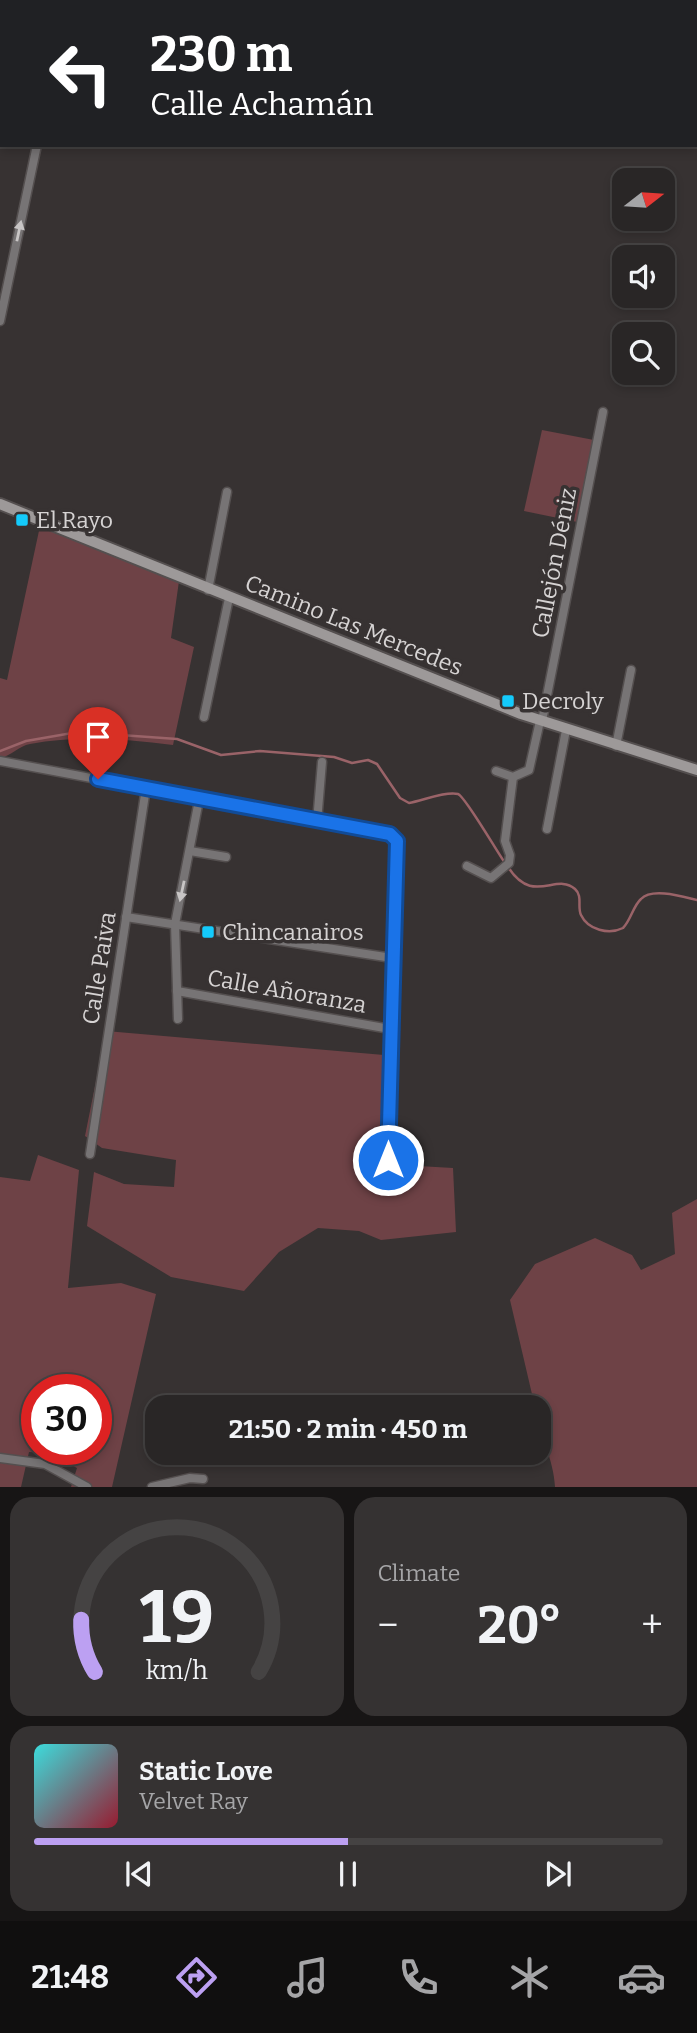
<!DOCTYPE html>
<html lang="en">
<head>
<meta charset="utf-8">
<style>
	body { margin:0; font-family:Bitter,serif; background:#353232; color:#f1f3f6; height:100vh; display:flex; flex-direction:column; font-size:26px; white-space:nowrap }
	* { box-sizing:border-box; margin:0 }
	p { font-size:23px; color:#a5a5a7 }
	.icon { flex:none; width:38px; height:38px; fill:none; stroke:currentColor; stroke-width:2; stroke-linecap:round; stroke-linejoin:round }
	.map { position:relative; height:1487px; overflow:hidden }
	.drawer { display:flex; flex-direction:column; gap:10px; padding:10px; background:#171515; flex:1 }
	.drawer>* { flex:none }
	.banner { position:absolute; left:0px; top:0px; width:698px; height:147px; box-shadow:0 4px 10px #0003,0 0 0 2px #454343; background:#202124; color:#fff; overflow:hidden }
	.needle { width:46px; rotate:73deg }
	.fabs { position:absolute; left:612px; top:168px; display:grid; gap:14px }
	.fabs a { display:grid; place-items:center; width:63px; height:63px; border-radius:14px; background:#292626; box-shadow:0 4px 10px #0003,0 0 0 2px #454343; font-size:35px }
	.speed { position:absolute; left:21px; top:1374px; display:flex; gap:14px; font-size:35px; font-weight:700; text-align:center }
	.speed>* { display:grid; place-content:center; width:91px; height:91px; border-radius:50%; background:#292626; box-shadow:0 4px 10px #0003,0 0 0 2px #454343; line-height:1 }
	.speed .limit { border:10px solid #d22; background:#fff; color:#111 }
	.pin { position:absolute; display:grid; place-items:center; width:60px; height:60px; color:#fff; margin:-72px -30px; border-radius:50% 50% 50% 0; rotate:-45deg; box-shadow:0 0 7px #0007 }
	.pin .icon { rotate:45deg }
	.me { position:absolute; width:77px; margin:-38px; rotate:0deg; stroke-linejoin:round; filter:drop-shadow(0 0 5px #0008) }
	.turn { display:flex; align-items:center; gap:24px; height:147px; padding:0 35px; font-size:32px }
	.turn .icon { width:91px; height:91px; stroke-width:2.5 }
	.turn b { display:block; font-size:49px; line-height:60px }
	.big { font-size:52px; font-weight:700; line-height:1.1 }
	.drawer .widget { flex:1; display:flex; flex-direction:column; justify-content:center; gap:10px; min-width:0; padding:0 24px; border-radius:21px; background:#353232 }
	.drawer .dial { align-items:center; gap:0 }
	.dial svg { height:182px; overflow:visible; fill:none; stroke:#454343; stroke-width:7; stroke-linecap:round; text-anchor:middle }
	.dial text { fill:#f1f3f6; stroke:none }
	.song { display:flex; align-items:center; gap:21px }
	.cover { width:84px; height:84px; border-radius:10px; background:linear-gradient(135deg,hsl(180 70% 55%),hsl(350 70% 35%)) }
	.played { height:7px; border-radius:4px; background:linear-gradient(90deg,#bca0f2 50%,#454343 50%) }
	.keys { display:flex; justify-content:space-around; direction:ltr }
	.heat { display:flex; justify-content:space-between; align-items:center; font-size:38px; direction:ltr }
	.drawer .tiles { flex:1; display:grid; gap:10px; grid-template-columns:1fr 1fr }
	.widget:last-child { grid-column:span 2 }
	.trip { position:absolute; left:145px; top:1395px; width:406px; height:70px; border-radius:21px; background:#292626; box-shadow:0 4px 10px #0003,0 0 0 2px #454343; font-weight:700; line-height:70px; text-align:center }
	.menu { display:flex; height:112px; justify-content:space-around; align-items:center; background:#100f0f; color:#a5a5a7 }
	.menu .icon { width:49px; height:49px }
	.menu .on { color:#bca0f2 }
	.menu b { font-size:32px; color:#f1f3f6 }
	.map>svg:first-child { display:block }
</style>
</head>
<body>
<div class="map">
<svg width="697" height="1487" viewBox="0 0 697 1487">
	<rect width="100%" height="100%" fill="#373232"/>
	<!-- green -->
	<g fill="#6e4246" fill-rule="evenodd">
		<polygon points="542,430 594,440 582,523 524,511"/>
		<path d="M40,526L179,581L171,638L194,647L173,745C124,739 78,735 30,744C19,746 11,756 0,758V678L7,680Z"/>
		<polygon points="106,1031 384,1055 384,1164 453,1168 456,1232 381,1240 359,1231 318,1228 279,1252 244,1291 171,1277 87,1226 94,1172 124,1184 174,1187 176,1160 102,1148 85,1136"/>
		<path d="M38,1155L79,1170L68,1288L121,1283L156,1294L112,1487H71L77,1468L48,1453L29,1452L21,1487H0V1177L30,1181ZM37,1390H96V1449H37Z"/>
		<path d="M697,1199V1487H555C554,1459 539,1437 539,1407H535L510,1300L535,1264L595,1238L632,1255L641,1270L675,1254L672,1213Z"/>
	</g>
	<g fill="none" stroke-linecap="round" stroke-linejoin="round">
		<!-- stream -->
		<g stroke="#9a6368" stroke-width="2.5">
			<polyline points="497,0 500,2"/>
			<polyline points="696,35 697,35"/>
			<path d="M0,751L26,741L78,732L177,739L221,755L260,751L334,757L352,763L368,760L377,764L400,798L409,803C422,801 445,791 458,794C465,796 497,852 505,863"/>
			<path d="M508,867C533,906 556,872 575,889C583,896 577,907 581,915C588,930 609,935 623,928C631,920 633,906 641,899C652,887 684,897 697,900"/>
		</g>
		<!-- minor casing -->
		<g stroke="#544f4f" stroke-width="11">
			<g id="minor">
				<polyline points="68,2 68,0"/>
				<polyline points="0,321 37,145"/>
				<polyline points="208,590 227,492"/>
				<polyline points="204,717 229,598"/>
				<polyline points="542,721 603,412"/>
				<polyline points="616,746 631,670"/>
				<polyline points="0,761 390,834 397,841 388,1160"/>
				<polyline points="496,771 513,777 529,770 540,721"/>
				<polyline points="317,822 322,762"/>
				<polyline points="547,829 566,730"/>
				<polyline points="190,851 226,857"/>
				<polyline points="467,866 491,878 509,863 510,855 505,841 513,777"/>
				<polyline points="126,917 392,958"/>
				<polyline points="177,991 390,1029"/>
				<polyline points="178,1019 175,924 199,800"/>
				<polyline points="90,1154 146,788"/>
				<polyline points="0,1458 45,1464 87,1487"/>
				<polyline points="152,1487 190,1478 203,1479"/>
			</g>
		</g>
		<!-- secondary casing -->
		<g stroke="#544f4f" stroke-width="14">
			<polyline id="secondary" points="0,504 521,714 697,770"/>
		</g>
		<!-- minor -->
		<use href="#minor" stroke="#777475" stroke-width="8"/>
		<!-- secondary -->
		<use href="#secondary" stroke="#9d9999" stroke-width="10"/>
	</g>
	<!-- one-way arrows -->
	<defs><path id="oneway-solid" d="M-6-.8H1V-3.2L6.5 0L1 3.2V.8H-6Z" transform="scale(1.75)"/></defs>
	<g fill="#c8c5c5">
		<use href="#oneway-solid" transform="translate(19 231) rotate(-78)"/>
		<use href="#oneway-solid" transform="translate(182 891) rotate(102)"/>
	</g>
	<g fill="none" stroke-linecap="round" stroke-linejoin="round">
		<!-- route casing -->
		<g stroke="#114b97" stroke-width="18">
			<polyline id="route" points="98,779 390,834 397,841 388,1160"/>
		</g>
		<!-- route -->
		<use href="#route" stroke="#1a73e8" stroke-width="12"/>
	</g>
	<!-- markers -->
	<g fill="#14cafb" stroke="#373232" stroke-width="2.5">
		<rect x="15" y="513" width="14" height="14" rx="3.5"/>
		<rect x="501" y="694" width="14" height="14" rx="3.5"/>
		<rect x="201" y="925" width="14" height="14" rx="3.5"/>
	</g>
	<g text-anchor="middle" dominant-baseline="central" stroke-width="7" stroke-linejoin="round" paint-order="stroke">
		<!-- poi labels -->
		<g font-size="23" fill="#d6d3d3" stroke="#373232" text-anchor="start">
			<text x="36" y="520">El Rayo</text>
			<text x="522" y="701">Decroly</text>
			<text x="222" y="932">Chincanairos</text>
		</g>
		<!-- street labels -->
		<g font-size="23" fill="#d6d3d3" stroke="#373232">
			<text transform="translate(554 563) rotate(-79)">Callejón Déniz</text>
			<text transform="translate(354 625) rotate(22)">Camino Las Mercedes</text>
			<text transform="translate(99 968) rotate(-81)">Calle Paiva</text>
			<text transform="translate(287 991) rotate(10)">Calle Añoranza</text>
		</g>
	</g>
</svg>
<div class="fabs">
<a><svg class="needle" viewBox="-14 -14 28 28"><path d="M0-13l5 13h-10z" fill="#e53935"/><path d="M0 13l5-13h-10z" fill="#a5a5a7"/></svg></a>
<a><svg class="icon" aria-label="sound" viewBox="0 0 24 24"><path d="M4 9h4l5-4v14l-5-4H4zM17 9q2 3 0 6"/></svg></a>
<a><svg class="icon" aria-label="search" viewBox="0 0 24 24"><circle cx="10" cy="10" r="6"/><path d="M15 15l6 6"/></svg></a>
</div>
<div class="speed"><div class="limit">30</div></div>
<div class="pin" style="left:98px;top:779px;background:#d93025"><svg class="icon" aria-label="arrive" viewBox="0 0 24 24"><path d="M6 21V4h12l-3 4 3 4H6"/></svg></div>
<svg class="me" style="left:388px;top:1160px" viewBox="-20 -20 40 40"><circle r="17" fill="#1a73e8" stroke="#fff" stroke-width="3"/><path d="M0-11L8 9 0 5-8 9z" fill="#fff"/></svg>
<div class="trip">21:50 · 2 min · 450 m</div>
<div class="banner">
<div class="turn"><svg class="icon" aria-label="left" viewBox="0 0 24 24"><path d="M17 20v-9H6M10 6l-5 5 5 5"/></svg><div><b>230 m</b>Calle Achamán</div></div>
</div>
</div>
<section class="drawer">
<div class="tiles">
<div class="widget dial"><svg viewBox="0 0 100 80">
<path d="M14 69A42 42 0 1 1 86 69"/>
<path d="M14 69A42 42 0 0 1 8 46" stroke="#bca0f2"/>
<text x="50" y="56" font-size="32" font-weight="700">19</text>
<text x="50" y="72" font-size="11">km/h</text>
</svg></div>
<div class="widget"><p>Climate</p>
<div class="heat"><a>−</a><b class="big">20°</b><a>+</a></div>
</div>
<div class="widget">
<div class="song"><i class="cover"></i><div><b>Static Love</b><p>Velvet Ray</p></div></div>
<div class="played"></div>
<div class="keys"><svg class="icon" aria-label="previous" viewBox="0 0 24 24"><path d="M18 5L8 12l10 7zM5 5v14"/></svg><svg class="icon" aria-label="pause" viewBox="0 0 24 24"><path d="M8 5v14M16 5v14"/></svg><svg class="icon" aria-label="next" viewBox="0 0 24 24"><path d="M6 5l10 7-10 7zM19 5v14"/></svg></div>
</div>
</div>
</section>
<nav class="menu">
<b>21:48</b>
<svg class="icon on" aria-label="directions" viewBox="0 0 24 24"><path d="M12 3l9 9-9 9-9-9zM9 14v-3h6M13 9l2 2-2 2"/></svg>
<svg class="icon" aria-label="music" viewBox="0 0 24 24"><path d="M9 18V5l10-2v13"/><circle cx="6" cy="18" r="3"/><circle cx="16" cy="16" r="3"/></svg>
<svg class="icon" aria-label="phone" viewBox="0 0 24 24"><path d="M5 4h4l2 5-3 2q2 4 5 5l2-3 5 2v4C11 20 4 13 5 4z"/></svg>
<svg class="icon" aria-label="climate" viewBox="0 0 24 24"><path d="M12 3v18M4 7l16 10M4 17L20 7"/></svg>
<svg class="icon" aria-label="car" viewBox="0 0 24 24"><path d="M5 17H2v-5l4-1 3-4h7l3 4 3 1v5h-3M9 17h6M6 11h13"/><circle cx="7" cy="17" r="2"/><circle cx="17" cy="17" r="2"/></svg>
</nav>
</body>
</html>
